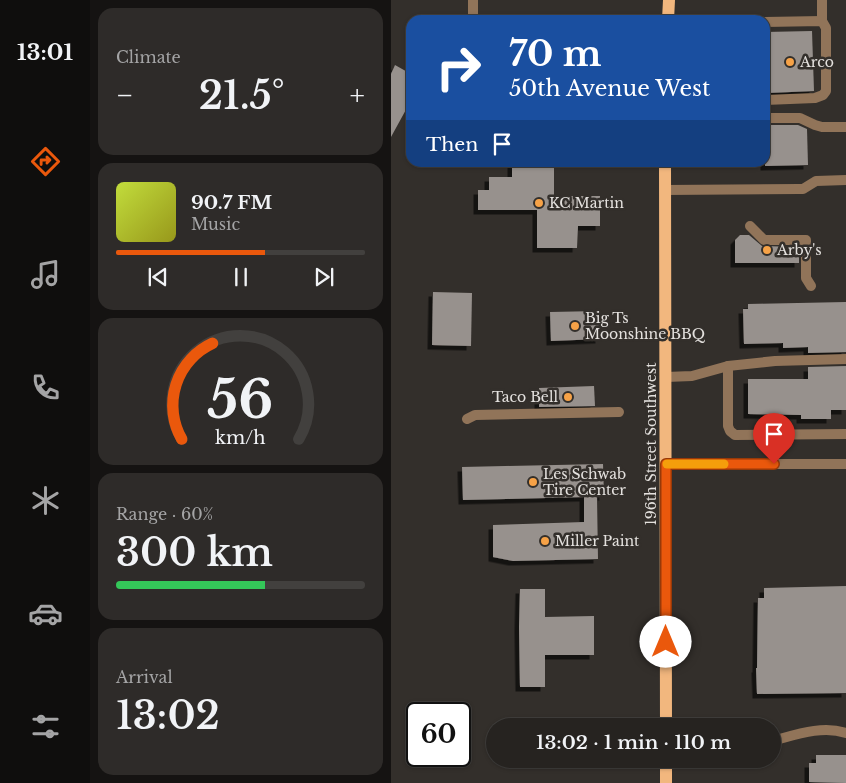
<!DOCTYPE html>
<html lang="en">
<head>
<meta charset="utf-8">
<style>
	body { margin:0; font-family:"Libre Baskerville",serif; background:#2e2b29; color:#f1f3f6; height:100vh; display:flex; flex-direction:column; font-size:19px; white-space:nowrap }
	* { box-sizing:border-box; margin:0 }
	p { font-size:16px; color:#a4a4a5 }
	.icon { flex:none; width:28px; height:28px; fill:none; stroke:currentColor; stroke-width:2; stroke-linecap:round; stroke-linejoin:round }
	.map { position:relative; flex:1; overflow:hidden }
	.side { display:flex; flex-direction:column; gap:8px; padding:8px; background:#151312; width:301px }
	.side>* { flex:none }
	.top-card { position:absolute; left:15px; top:15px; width:364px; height:152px; border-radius:15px; box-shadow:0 1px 4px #0004,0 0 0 1px #42403e; background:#1a4fa0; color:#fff; overflow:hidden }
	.speed { position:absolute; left:15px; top:702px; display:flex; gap:10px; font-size:25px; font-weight:700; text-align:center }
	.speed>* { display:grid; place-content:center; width:65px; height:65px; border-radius:50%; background:#262320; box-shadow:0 1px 4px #0004,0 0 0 1px #42403e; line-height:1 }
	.speed .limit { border:2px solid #111; border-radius:8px; background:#fff; color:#111 }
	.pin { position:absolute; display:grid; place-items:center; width:42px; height:42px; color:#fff; margin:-51px -21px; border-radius:50% 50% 50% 0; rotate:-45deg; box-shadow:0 0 5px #0007 }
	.pin .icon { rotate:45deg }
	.me { position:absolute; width:55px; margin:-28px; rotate:0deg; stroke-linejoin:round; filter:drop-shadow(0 0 4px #0008) }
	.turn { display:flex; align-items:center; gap:18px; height:105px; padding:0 20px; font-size:22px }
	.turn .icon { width:65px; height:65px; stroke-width:2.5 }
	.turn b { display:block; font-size:35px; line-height:42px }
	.then { display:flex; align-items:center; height:48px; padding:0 20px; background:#0003; gap:10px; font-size:19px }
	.big { font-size:38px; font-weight:600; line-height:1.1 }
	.side .tile { flex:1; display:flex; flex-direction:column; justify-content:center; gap:8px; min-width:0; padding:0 18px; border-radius:15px; background:#2e2b29 }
	.side .dial { align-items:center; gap:0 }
	.dial svg { height:130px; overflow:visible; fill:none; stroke:#42403e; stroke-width:7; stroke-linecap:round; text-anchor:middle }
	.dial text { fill:#f1f3f6; stroke:none }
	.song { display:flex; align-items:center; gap:15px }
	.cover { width:60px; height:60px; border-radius:8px; background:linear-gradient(135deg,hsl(70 70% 55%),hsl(60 70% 35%)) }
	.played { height:5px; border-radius:2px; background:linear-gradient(90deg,#ea580c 60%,#42403e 60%) }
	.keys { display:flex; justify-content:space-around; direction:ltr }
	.heat { display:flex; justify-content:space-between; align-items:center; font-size:28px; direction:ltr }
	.charge { height:8px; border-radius:4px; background:linear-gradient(90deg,#34c759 60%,#42403e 0) }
	.trip { position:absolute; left:95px; top:718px; width:295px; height:50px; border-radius:25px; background:#262320; box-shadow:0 1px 4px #0004,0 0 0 1px #42403e; font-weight:600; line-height:50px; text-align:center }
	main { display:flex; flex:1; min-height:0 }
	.tab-bar { display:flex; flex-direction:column; width:90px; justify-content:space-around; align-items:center; background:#0f0e0d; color:#a4a4a5 }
	.tab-bar .icon { width:35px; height:35px }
	.tab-bar .selected { color:#ea580c }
	.tab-bar b { font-size:22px; color:#f1f3f6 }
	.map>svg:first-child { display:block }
</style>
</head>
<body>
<main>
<nav class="tab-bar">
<b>13:01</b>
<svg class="icon selected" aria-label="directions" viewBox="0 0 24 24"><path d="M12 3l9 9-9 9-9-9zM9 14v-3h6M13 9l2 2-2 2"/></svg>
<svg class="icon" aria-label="music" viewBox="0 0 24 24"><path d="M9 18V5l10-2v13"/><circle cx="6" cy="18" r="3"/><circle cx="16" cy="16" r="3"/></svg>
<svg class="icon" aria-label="phone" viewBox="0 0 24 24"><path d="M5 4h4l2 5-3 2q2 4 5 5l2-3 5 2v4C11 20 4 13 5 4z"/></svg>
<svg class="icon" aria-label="climate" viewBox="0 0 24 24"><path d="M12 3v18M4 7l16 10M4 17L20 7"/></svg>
<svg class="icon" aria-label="car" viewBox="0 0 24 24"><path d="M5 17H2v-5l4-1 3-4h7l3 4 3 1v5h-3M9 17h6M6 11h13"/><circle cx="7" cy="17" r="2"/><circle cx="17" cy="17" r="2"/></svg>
<svg class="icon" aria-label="filters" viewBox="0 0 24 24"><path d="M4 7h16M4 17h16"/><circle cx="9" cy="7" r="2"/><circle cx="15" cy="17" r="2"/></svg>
</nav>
<section class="side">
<div class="tile"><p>Climate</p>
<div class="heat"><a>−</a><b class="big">21.5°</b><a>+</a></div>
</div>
<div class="tile">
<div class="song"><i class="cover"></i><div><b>90.7 FM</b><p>Music</p></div></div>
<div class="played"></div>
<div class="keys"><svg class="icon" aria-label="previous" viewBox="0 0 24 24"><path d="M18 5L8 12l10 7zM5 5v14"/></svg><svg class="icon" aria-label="pause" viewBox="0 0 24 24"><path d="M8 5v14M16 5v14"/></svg><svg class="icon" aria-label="next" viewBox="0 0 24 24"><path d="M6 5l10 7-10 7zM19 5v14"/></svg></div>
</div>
<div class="tile dial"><svg viewBox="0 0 100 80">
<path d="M14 69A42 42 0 1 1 86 69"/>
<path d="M14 69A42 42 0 0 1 33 10" stroke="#ea580c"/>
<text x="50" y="56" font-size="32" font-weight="700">56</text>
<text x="50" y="72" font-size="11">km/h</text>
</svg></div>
<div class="tile"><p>Range · 60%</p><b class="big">300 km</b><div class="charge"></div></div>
<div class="tile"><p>Arrival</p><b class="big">13:02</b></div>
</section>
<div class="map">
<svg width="455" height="783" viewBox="0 0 455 783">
	<defs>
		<filter id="shadow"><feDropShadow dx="-4.5" dy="4.5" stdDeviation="0" flood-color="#0009"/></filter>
	</defs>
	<rect width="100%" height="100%" fill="#332f2b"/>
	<!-- building -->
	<g fill="#97918d" filter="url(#shadow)">
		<polygon points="421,31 423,91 376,93 374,32"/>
		<polygon points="4,65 20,74 20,87 15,96 18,97 14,104 17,106 0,137 0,74"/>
		<polygon points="374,125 407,125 416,129 417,165 374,166"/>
		<polygon points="121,162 163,162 163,196 209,196 209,226 187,226 186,248 146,248 146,210 87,210 87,190 98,190 98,177 121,177"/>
		<polygon points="349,235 358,235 371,246 408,247 408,263 344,263 344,240"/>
		<polygon points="42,292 81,293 80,346 41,345"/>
		<polygon points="455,302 455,352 417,353 417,347 392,348 392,343 353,344 352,309 357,309 357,304"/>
		<polygon points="208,311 209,339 160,341 159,312"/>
		<polygon points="455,366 455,410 440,410 440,419 410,419 410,415 357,414 357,379 417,379 417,367"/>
		<polygon points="203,386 204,406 148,407 148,388"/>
		<polygon points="212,464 213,496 206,497 207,559 122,561 102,557 102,525 193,522 193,497 72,500 71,467"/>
		<polygon points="455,586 455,693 366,694 365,668 366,668 367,598 373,598 373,588"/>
		<polygon points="129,589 154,589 154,617 203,616 203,655 154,655 154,687 129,687 128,627"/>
		<polygon points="425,755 455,755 455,783 418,782 418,763 425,763"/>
	</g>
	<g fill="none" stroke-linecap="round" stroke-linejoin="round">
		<!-- service -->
		<g stroke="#917459" stroke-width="10">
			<polyline points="82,0 82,20"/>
			<polyline points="431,0 431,21"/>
			<polyline points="374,22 431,21 435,28 435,91 432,95 424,98 374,100"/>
			<polyline points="374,118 409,118 424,125 431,127 455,127"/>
			<polyline points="274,190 408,189 412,189 425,181 455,180"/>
			<polyline points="359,226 373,240 415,240 415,278 420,286"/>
			<polyline points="337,366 337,426 339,431 344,435 455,434"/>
			<polyline points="275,377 301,376 337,366 384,361 455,359"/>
			<polyline points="76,419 84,415 228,412"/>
			<path d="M381,741C404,735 431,725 455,733"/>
		</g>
		<!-- tertiary -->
		<polyline stroke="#917459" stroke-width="10" points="275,464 455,464"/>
		<!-- primary -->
		<g stroke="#f2b77e" stroke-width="12">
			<polyline points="277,20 278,0"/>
			<polyline points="274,162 275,726"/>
			<polyline points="275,759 275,783"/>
		</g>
	</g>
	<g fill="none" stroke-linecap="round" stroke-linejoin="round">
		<!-- route casing -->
		<g stroke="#983908" stroke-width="12">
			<polyline id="route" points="275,642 275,464 383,464"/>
		</g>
		<!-- route -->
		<use href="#route" stroke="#ea580c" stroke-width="9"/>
		<!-- slow -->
		<polyline stroke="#f59e0b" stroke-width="9" points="276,464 333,464"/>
	</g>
	<!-- markers -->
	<g fill="#f6a247" stroke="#332f2b" stroke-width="2">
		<circle cx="399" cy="62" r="5"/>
		<circle cx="148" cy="203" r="5"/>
		<circle cx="376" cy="250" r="5"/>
		<circle cx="184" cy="326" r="5"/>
		<circle cx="177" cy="397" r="5"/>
		<circle cx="142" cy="482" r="5"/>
		<circle cx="154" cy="541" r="5"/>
	</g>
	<g text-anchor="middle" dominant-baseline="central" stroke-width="5" stroke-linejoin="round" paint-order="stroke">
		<!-- poi labels -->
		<g font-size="14" fill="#e4e1de" stroke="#332f2b" text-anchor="start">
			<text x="409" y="62">Arco</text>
			<text x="158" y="203">KC Martin</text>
			<text x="386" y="250">Arby's</text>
			<text x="194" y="318">Big Ts<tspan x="194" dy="16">Moonshine BBQ</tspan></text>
			<text x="167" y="397" text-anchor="end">Taco Bell</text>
			<text x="152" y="474">Les Schwab<tspan x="152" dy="16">Tire Center</tspan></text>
			<text x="164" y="541">Miller Paint</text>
		</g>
		<!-- street labels -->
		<g font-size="14" fill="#e4e1de" stroke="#332f2b">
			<text transform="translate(260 444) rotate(-90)">196th Street Southwest</text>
		</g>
	</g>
</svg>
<div class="speed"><div class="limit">60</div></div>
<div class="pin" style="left:383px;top:464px;background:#d93025"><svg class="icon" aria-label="arrive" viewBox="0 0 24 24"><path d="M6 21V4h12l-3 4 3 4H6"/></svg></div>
<svg class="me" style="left:275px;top:642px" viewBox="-20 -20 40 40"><circle r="19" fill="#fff"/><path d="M0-13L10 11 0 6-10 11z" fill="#ea580c"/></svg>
<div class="trip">13:02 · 1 min · 110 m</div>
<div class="top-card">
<div class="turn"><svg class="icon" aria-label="right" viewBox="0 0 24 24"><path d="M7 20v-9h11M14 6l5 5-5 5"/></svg><div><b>70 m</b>50th Avenue West</div></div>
<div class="then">Then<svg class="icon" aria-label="arrive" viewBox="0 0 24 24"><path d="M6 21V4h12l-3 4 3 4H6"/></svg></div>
</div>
</div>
</main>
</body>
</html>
